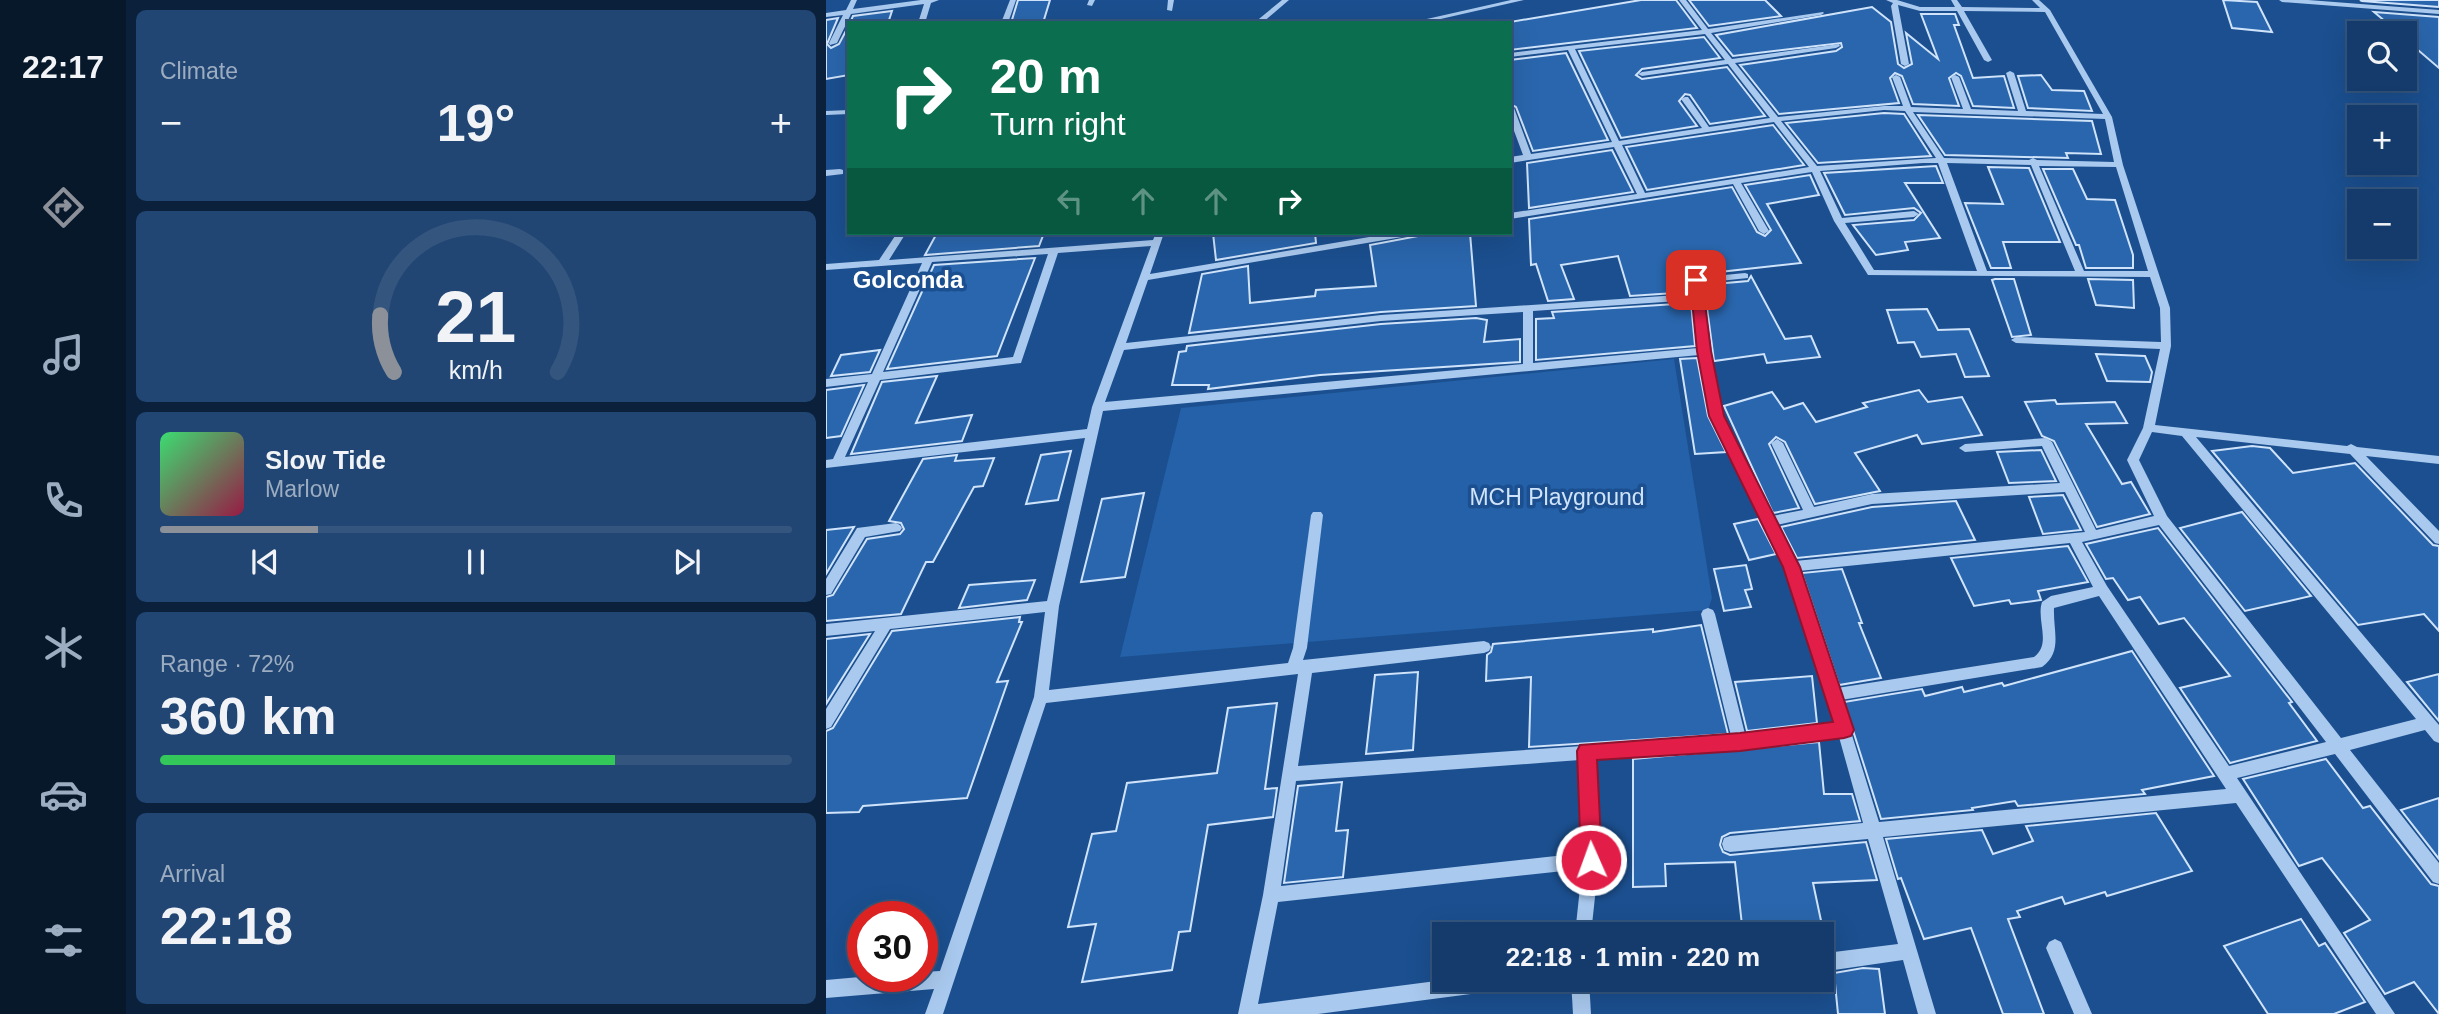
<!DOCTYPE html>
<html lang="en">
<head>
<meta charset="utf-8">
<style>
	body { margin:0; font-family:Helvetica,sans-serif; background:#214673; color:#f1f3f6; height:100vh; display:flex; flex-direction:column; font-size:26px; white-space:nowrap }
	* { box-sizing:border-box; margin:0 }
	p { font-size:23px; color:#9dadc1 }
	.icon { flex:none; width:38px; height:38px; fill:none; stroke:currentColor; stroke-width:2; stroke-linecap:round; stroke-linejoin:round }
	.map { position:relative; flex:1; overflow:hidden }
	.drawer { display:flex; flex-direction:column; gap:10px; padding:10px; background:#0b203b; width:700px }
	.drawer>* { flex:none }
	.hud { position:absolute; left:21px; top:21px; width:665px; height:214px; border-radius:0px; box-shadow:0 7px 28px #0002,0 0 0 2px #33557e; background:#0b6e4f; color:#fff; overflow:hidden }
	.buttons { position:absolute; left:1521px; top:21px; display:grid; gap:14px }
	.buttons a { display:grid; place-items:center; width:70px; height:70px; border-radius:0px; background:#143b6b; box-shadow:0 7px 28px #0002,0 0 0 2px #33557e; font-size:35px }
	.speed { position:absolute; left:21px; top:901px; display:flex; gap:14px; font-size:35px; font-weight:700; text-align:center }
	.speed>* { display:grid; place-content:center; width:91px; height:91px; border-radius:50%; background:#143b6b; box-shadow:0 7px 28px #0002,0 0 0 2px #33557e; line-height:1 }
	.speed .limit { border:10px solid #d22; background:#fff; color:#111 }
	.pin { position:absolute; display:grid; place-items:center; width:60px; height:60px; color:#fff; margin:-30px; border-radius:14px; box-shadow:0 4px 10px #0006 }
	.me { position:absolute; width:77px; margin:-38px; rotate:358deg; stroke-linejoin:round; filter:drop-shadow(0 0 5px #0008) }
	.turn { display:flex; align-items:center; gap:24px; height:147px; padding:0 28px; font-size:32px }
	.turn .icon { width:91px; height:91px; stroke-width:2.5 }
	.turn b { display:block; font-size:49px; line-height:60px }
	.lanes { display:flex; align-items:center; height:66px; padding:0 28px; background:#0003; justify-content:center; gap:35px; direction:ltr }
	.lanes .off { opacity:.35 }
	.big { font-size:52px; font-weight:600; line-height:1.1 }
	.drawer .tile { flex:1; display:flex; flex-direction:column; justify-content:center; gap:10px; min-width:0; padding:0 24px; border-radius:10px; background:#214673 }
	.drawer .dial { align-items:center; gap:0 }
	.dial svg { height:182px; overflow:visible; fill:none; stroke:#33557e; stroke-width:7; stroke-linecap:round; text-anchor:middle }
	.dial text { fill:#f1f3f6; stroke:none }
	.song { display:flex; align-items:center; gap:21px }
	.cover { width:84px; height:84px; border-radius:10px; background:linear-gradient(135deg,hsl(140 70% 55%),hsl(340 70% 35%)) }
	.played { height:7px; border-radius:4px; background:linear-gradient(90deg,#8c9099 25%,#33557e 25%) }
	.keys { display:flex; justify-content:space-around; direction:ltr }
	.heat { display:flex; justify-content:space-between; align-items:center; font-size:38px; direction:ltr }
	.charge { height:10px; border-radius:5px; background:linear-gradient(90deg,#34c759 72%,#33557e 0) }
	.trip { position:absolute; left:606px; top:922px; width:402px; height:70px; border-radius:0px; background:#143b6b; box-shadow:0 7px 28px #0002,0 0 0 2px #33557e; font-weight:600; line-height:70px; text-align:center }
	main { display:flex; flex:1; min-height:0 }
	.menu { display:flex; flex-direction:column; width:126px; justify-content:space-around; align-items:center; background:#08182b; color:#9dadc1 }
	.menu .icon { width:49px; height:49px }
	.menu .current { color:#8c9099 }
	.menu b { font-size:32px; color:#f1f3f6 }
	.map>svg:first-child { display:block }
</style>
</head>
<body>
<main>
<nav class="menu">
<b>22:17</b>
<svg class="icon current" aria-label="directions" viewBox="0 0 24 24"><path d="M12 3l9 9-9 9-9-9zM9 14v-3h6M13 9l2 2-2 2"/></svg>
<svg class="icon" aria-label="music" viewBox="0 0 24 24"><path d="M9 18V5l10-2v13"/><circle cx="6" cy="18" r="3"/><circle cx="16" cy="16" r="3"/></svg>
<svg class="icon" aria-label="phone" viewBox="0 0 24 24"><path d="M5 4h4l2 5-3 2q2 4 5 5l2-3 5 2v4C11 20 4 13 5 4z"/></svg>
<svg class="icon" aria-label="climate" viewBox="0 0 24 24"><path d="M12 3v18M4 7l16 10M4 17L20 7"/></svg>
<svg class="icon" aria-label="car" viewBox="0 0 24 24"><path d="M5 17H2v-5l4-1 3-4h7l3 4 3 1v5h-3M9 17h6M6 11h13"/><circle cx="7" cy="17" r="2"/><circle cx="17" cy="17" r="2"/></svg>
<svg class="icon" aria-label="filters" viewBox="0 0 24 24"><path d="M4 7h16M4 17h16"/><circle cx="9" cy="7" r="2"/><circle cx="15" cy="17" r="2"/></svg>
</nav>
<section class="drawer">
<div class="tile"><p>Climate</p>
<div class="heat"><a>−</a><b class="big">19°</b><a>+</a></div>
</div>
<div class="tile dial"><svg viewBox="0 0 100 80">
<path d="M14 69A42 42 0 1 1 86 69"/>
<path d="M14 69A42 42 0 0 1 8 44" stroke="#8c9099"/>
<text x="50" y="56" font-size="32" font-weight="700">21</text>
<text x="50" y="72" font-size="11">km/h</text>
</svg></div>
<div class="tile">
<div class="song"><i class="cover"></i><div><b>Slow Tide</b><p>Marlow</p></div></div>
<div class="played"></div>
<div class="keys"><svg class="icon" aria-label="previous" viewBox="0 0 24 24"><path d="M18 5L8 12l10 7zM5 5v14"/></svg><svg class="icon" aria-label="pause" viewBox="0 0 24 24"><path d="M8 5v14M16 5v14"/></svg><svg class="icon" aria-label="next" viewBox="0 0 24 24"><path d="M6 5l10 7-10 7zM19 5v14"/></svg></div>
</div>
<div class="tile"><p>Range · 72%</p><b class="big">360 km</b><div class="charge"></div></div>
<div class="tile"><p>Arrival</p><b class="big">22:18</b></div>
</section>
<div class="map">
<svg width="1613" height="1014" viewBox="0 0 1613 1014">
	<rect width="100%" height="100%" fill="#1b4f8f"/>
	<!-- green -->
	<polygon fill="#2461a8" points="848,359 886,598 882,610 294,657 355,408"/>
	<!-- building -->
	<g fill="#2a66ad" stroke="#cfe3fa" stroke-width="2">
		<polygon points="192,0 224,0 217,23 185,23"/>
		<polygon points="815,0 850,0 871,28 684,50 684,22"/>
		<polygon points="863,0 939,0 955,16 883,26"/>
		<polygon points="1397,0 1431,2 1446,32 1406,28"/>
		<polygon points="1534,0 1613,0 1613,7 1536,1"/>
		<polygon points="1046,7 1065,22 1072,64 1078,68 1086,64 1080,33 1112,59 1095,14 1129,14 1133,25 1128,25 1147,78 1178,76 1188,108 1147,106 1135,76 1130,73 1123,78 1133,106 1087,104 1076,76 1069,73 1064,78 1073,103 953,114 914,65 1010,51 1016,47 1015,43 907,56 890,35"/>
		<polygon points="66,11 62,23 24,23 27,16"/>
		<polygon points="1548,12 1613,17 1613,68 1578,38 1578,33 1573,33"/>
		<polygon points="12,18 1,44 5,48 13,44 23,25 23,75 0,79 0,20"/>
		<polygon points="878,37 894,58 816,69 810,75 816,79 901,67 939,116 884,124 864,95 859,94 853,101 871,126 795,138 753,51"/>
		<polygon points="740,53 782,140 707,151 690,107 684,104 684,60"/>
		<polygon points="1215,75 1226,90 1258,91 1266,111 1202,108 1192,76"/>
		<polygon points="1058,113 1078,114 1105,156 992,163 960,123"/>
		<polygon points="1092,115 1266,121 1275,154 1240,153 1242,158 1119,155"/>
		<polygon points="947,125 978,165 821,190 800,147"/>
		<polygon points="786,150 807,192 703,208 701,163"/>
		<polygon points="1110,166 1117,183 1079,183 1114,238 1079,242 1082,250 1050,255 1027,225 1088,220 1095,213 1088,208 1019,215 998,173"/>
		<polygon points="1162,167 1203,168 1234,242 1177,242 1185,268 1165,268 1139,203 1177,204"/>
		<polygon points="1217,169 1247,169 1261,199 1289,200 1307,255 1307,268 1260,268 1253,245 1250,245"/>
		<polygon points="984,175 993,195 941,204 975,263 867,275 864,292 804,296 792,256 735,265 748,299 722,301 710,264 705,265 703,219 906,187 931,232 939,236 945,230 919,185"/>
		<polygon points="111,233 218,233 213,246 99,255"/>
		<polygon points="387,233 489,233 490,243 390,260"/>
		<polygon points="608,233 644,233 650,306 555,312 363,333 376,274 422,266 424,303 489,296 490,290 550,286 544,245"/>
		<polygon points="209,258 171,356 61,369 108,265"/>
		<polygon points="925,276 959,339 985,336 994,357 941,363 938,354 888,361 878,285 922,281"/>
		<polygon points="1169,279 1188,279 1205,335 1186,337 1166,280"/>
		<polygon points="1262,279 1307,280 1308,308 1270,305"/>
		<polygon points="865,303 869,346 710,360 710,319 728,318 726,312"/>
		<polygon points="1101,309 1112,330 1143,329 1163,376 1139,377 1130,354 1095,357 1088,342 1072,343 1061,310"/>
		<polygon points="650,318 661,320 658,342 694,339 694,362 494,375 382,389 383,385 346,385 353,352 360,351 361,346 555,324"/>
		<polygon points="54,350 44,372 5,376 15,355"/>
		<polygon points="1270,354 1319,356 1326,372 1324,382 1281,381"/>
		<polygon points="871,358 882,416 900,452 869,454 854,359"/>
		<polygon points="111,376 90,423 146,415 136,441 25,454 56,382"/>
		<polygon points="38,385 15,436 0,438 0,390"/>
		<polygon points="1093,390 1102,402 1136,397 1156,435 1096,444 1091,435 1029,453 1054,491 989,504 959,442 950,437 943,444 973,508 947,513 898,406 946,392 958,409 977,403 990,422 1041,407 1037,403"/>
		<polygon points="1229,400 1231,404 1289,402 1301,423 1260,424 1296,484 1305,482 1324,514 1271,527 1228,441 1216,436 1199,402"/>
		<polygon points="1426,446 1444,448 1467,473 1529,463 1607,545 1613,546 1613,631 1598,614 1532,625 1386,451"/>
		<polygon points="1215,450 1230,481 1183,483 1171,452"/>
		<polygon points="245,451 232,500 200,504 215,455"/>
		<polygon points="131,455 129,461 168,458 157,486 148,487 107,562 100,562 75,614 0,621 0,597 7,595 41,539 74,534 78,529 75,523 63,521 97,459"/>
		<polygon points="318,493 299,577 255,582 276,499"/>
		<polygon points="1237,495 1255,530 1217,534 1203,497"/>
		<polygon points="1130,501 1149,540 971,558 955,527 1046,507"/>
		<polygon points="1416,512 1485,596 1419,611 1354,528"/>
		<polygon points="932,519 950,554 923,560 908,524"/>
		<polygon points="28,527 0,574 0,530"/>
		<polygon points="1332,528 1466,702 1463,703 1491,741 1404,763 1354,688 1404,676 1358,618 1333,624 1314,597 1302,600 1287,578 1280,579 1260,544"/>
		<polygon points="1242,546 1262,582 1212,591 1215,600 1185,604 1183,600 1148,606 1125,558"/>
		<polygon points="920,565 926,589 919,590 925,607 898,611 888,569"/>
		<polygon points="1016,569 1036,623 1033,623 1055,678 1013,685 976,573"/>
		<polygon points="209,580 201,600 133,608 143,585"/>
		<polygon points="194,617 193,622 196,622 171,682 182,681 141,798 37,806 33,812 0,813 0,731 7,728 66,631"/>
		<polygon points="875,625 902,734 703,747 705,677 660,681 661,655 665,652 667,644 827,629 827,632"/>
		<polygon points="44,634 0,704 0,639"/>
		<polygon points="1306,651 1388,776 1316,790 1319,794 1192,806 1189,801 1146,808 1147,810 1055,819 1018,702 1096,689 1099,696 1136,687 1138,692 1176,683 1178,686"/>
		<polygon points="592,672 587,750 540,754 549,675"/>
		<polygon points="1613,674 1613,721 1581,682"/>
		<polygon points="986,676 991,723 921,731 909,682"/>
		<polygon points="451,703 439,789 451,788 447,817 382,825 364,931 353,932 346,970 256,982 270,924 242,927 266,834 290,831 301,783 391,773 402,708"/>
		<polygon points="993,742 998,794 1026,794 1034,821 904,833 896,837 894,845 897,852 904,855 1040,842 1051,880 987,883 997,930 965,934 917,934 909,862 839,864 840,886 807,887 807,759"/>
		<polygon points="1500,759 1537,808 1544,806 1605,884 1613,886 1613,1014 1588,982 1559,994 1518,933 1544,920 1496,858 1473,866 1417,779"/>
		<polygon points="516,782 510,831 522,830 517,877 458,883 472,786"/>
		<polygon points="1613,798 1613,859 1575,810"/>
		<polygon points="1330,813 1366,871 1281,896 1279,892 1239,904 1236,897 1191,911 1194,917 1182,919 1218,1014 1177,1014 1145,928 1098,939 1075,878 1072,879 1060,839 1156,830 1167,854 1207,841 1200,826"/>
		<polygon points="1475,919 1493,946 1499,943 1539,1002 1508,1014 1442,1014 1398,946"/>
		<polygon points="1037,968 1053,969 1059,1014 1012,1014 1008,973"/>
	</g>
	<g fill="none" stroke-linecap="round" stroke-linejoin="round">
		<!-- minor -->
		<g fill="#a9c9ee" fill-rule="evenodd">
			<polygon points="25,0 31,0 27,9 95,0 113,0 105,3 99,23 92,23 98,4 25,14 11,43 4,45 3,43 17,15 0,17 0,13 20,10"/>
			<polygon points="184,0 190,0 182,23 175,23"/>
			<polygon points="263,0 269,0 266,6 261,5"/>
			<polygon points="342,0 348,0 346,11 341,10"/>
			<polygon points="456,0 463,0 436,23 428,23"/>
			<polygon points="685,0 698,0 597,23 583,23"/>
			<path d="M853,0H860L882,29L997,12L998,13L995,15L885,33L906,59L1013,44L1014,46L1010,48L909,63L952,117L1058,106H1077L1066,77L1070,75L1074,77L1085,107L1137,109L1125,77L1129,75L1133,77L1145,109L1192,111L1180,73L1184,71L1188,73L1200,111L1277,114L1219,12L1138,11L1166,60L1162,62L1158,60L1131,11H1094L1072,5L1083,64L1079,66L1075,64L1065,6L1067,3L1060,0H1071L1094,7H1129L1125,0H1131L1136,7L1214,8L1206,0H1213L1224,10L1286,117L1297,165L1344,308L1345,346L1329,425L1521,446L1525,444L1531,447L1613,456V464L1540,456L1613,531V544L1609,543L1524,454L1370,437L1613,725V743L1608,741L1599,730L1524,750L1613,863V884L1607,882L1509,754L1411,778L1569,1014H1550L1410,803L1057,837L1110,1014H1092L1077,960L1008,970L1002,967L999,961L1002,955L1008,952L1072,944L1042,839L904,852L898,850L896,844L898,838L904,836L1037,823L1013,737L914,749L769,759L773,860L765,934H749L756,869L452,902L432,1004L618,980H692L689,986L683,989L492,1014H412L437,895L472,674L220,703L117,1014H99L108,989L0,998V980L45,976H96V972L114,971L208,697L219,612L64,629L5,727L0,729V709L49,631L0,636V624L221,601L259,438L0,468V460L7,459L42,382L0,387V379L46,374L96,263L0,270V264L53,260L71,233H80L63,260L327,240L330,233H338L324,274L567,233H587L582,236L322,280L300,343L555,315L867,294V278L919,273L922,274V278L875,283L883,351L897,416L946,516L977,510L945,443L951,439L957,443L988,507L1046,494L1234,483L1216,446L1139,452L1133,448L1139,444L1220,438L1226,442L1270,530L1328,516L1301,460L1317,428L1334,349L1190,343L1185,340L1190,337L1335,342L1334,308L1324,277L1042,275L1008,221L986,172L915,183L943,231L938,234L933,231L907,184L684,219V213L811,194L788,147L684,163V157L697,155L684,120V106L688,108L705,154L786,142L742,50L684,57V53L876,30ZM879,34L899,60L816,72L812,74L816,76L902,64L944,118L883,127L862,97H859L855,99L876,128L793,141L749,49ZM1058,110L1079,111L1110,158L991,166L955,121ZM1087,112L1279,119L1288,162L1211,160L1207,158L1203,160L1118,158ZM948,122L983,167L819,193L796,145ZM1097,163H1112L1151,271L1048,270L1019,223L1088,217L1093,214L1088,211L1016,218L994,171ZM1121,163L1205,165L1249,271H1161ZM1213,166L1290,167L1322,271H1258ZM325,246L266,407L261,429L19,457L54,380L195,363L232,253ZM222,254L187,357L57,372L106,262ZM867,300L872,348L707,363V311ZM697,312V364L279,402L298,350L555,321ZM873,355L885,416L959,567L1009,724L919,734L889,614L887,610L882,608L877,610L875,614L905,736L765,745L761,744L756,746L472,766L486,673L658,653L663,651L665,647L663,643L658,641L477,660L481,648L497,515L495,512H487L485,515L467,648L462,663L223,690L233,606L277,411ZM1326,432L1356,436L1590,719L1515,738L1341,516L1313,460ZM1239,492L1259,532L969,561L951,525L1046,504ZM1333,525L1500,742L1403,766L1281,586L1256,542ZM1244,543L1267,587L1225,596L1216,602C1210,620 1226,644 1208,657L1011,688L973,571ZM1273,596L1400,789L1053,822L1015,700L1216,667C1237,652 1227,631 1228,608ZM754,760L757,853L455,886L470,781Z"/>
			<polygon points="1453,0 1482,0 1613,10 1613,14 1456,2"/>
			<polygon points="23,110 23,114 0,115 0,111"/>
			<polygon points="14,169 17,170 17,174 0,176 0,170"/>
			<polygon points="70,523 74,525 76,528 74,531 39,537 5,594 0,595 0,579 31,528"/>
			<polygon points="1229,939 1235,942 1266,1014 1248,1014 1220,948 1223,942"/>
			<polygon points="745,980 763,980 765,1014 747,1014"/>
		</g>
	</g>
	<!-- route -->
	<polygon fill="#e11d48" stroke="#92132f" stroke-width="2" points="870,276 876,280 885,351 898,416 974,567 1028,730 1025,736 1018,738 914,751 771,760 776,860 773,867 765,870 758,867 755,860 751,751 754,745 914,733 1007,722 957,567 883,416 871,351 864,280"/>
	<g text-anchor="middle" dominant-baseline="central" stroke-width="7" stroke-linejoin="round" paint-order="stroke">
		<!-- park labels -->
		<g font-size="23" fill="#cfe3fa" stroke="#1b4f8f">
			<text x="731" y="497">MCH Playground</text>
		</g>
		<!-- far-district labels -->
		<g font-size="24" font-weight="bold" fill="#fff" stroke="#1b4f8f">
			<text x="82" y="279">Golconda</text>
		</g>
	</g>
</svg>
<div class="buttons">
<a><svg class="icon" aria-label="search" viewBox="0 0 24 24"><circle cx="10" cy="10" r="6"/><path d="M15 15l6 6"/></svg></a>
<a>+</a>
<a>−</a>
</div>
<div class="speed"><div class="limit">30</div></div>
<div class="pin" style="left:870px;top:280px;background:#d93025"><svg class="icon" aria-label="arrive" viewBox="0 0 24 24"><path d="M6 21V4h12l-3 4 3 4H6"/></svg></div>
<svg class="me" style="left:765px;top:860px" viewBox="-20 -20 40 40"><circle r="17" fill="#e11d48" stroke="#fff" stroke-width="3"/><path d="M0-11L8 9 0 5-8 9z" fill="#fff"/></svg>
<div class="trip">22:18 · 1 min · 220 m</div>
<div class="hud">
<div class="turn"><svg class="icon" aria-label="right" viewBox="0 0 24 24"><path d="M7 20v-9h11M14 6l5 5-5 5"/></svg><div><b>20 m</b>Turn right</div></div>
<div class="lanes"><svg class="icon off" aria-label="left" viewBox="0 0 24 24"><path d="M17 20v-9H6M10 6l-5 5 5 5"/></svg><svg class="icon off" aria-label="ahead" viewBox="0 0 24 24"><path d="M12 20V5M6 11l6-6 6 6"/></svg><svg class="icon off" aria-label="ahead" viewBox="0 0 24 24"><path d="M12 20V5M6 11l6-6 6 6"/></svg><svg class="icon" aria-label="right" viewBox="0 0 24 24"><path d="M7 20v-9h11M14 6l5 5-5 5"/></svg></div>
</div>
</div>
</main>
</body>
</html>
